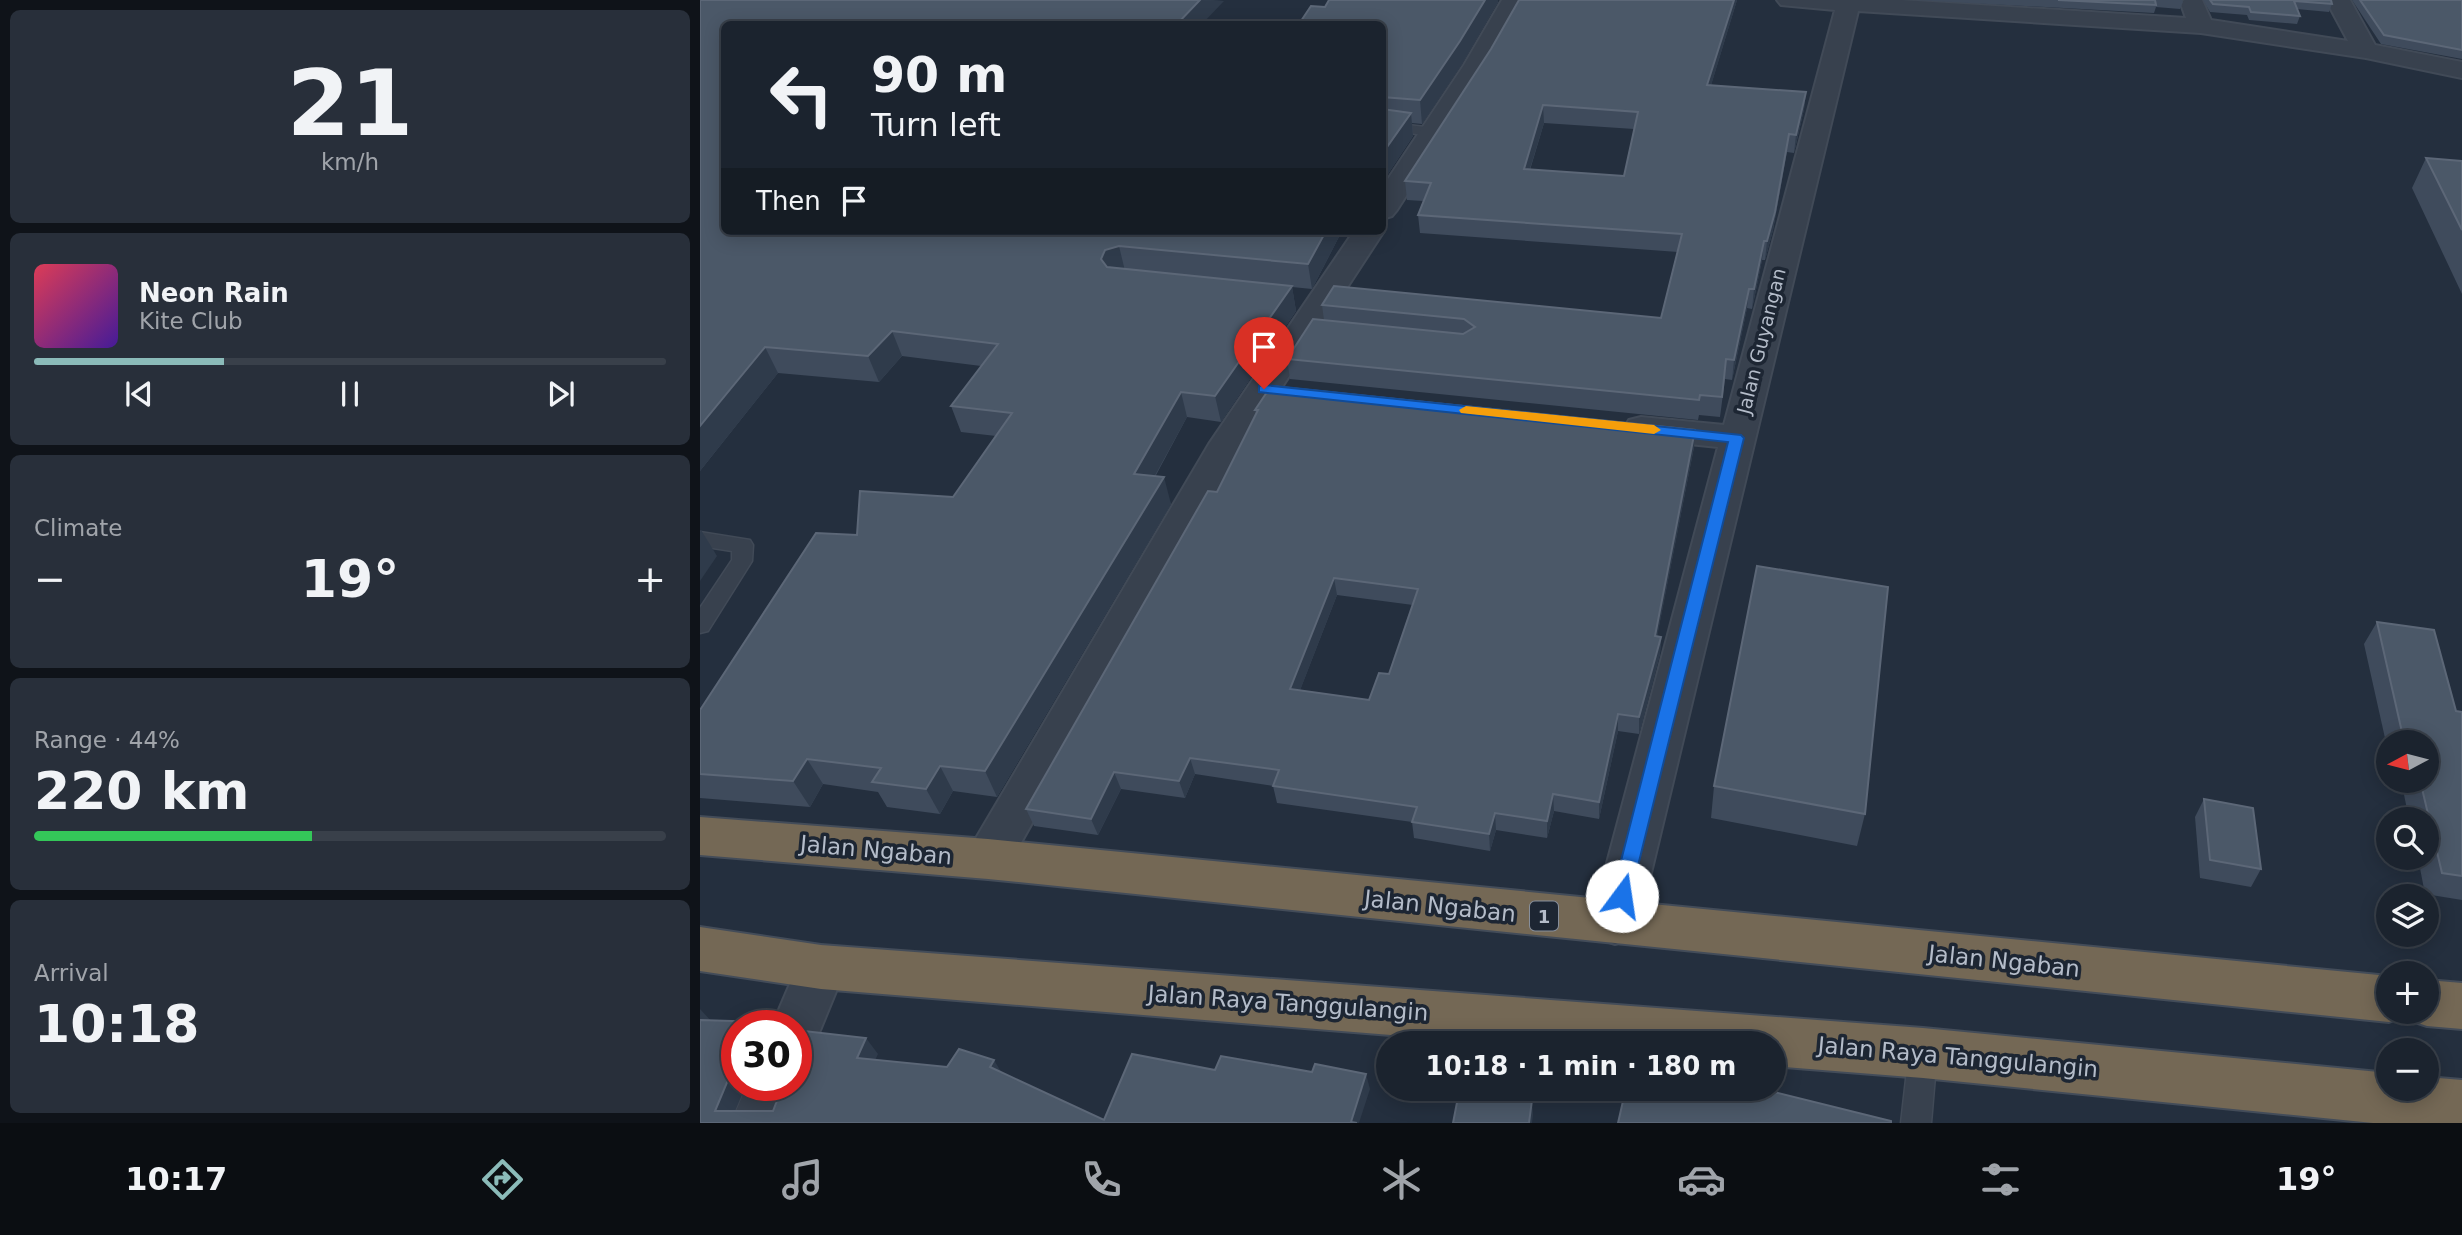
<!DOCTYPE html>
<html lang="en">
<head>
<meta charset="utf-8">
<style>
	body { margin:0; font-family:"DejaVu Sans",sans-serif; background:#282f3a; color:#f1f3f6; height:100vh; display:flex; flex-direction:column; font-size:26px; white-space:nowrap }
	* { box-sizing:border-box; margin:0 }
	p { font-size:23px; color:#a0a4aa }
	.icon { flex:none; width:38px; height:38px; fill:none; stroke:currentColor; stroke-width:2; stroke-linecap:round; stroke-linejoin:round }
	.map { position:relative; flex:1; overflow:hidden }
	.details { display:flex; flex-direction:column; gap:10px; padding:10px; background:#0f1319; width:700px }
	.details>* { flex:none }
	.hud { position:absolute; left:21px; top:21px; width:665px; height:214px; border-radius:10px; box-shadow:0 4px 18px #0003,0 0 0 2px #39404a; background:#1b232e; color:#f1f3f6; overflow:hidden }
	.needle { width:46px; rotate:263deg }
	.fabs { position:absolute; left:1676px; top:730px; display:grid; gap:14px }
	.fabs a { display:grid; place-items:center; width:63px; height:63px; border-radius:50%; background:#1b232e; box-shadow:0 4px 18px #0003,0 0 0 2px #39404a; font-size:35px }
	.speed { position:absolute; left:21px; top:1010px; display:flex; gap:14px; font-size:35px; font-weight:700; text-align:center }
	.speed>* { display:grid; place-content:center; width:91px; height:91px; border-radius:50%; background:#1b232e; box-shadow:0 4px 18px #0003,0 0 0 2px #39404a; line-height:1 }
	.speed .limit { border:10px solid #d22; background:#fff; color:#111 }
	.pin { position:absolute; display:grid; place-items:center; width:60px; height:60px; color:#fff; margin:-72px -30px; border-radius:50% 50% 50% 0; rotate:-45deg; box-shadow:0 0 7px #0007 }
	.pin .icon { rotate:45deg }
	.me { position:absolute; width:77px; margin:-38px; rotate:14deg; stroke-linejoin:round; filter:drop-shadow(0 0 5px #0008) }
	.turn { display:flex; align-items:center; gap:24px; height:147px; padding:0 35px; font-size:32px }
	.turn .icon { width:91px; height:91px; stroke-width:2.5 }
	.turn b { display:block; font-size:49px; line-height:60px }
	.then { display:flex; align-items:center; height:66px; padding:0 35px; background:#0003; gap:14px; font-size:26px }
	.big { font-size:52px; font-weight:600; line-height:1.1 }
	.details .tile { flex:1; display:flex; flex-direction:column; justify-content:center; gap:10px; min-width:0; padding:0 24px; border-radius:10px; background:#282f3a }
	.details .dial { align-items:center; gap:0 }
	.dial b { font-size:91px; line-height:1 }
	.song { display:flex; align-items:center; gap:21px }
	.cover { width:84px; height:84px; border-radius:10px; background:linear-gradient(135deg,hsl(350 70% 55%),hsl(260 70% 35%)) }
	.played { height:7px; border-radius:4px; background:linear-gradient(90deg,#8bbbb9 30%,#39404a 30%) }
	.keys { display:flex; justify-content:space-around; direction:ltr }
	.heat { display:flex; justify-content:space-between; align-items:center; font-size:38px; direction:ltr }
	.charge { height:10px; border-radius:5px; background:linear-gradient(90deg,#34c759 44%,#39404a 0) }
	.trip { position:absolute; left:676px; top:1031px; width:410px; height:70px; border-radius:35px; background:#1b232e; box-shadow:0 4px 18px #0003,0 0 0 2px #39404a; font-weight:600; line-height:70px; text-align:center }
	.menu { display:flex; height:112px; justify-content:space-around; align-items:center; background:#0b0e12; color:#a0a4aa }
	.menu .icon { width:49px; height:49px }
	.menu .current { color:#8bbbb9 }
	.menu b { font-size:32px; color:#f1f3f6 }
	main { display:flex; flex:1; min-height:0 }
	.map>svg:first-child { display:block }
</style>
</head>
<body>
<main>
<section class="details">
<div class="tile dial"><b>21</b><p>km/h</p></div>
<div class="tile">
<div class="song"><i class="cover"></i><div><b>Neon Rain</b><p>Kite Club</p></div></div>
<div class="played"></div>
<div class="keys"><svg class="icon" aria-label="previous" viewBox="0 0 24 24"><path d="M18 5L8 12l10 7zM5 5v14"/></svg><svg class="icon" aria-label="pause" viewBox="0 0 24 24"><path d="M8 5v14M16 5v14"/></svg><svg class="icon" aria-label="next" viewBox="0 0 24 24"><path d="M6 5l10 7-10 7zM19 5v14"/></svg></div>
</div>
<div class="tile"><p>Climate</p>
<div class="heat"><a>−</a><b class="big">19°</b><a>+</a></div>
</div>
<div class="tile"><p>Range · 44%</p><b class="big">220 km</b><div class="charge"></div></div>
<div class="tile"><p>Arrival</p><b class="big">10:18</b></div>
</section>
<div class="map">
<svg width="1762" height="1123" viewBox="0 0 1762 1123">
	<rect width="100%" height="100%" fill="#242f3e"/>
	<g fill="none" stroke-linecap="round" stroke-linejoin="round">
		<!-- lane casing -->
		<g stroke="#414a57" stroke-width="3">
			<g id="lane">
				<polygon points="682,122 734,128 741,132 734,136 682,130"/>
				<polygon points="0,532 50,540 53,545 52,561 8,631 0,633 0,608 32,560 32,551 0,546"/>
				<polygon points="1223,1040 1233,1044 1237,1053 1231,1123 1201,1123 1209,1053 1213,1044"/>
			</g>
		</g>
		<!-- street casing -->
		<g stroke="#414a57" stroke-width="4">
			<g id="street">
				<polygon points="802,0 826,0 790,65 697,210 692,216 682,219 682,188 764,65"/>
				<polygon points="1077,0 1201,0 1486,18 1481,4 1484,0 1502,0 1511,20 1648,41 1626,0 1650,0 1675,45 1762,62 1762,78 1666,58 1501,33 1158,11 939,923 932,938 915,944 898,938 891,923 1018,447 941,439 929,436 924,428 929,420 941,417 1024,425 1135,10 1081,5"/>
				<polygon points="682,229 684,231 544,445 304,873 288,879 272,873 265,859 272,845 509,444 654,231"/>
				<polygon points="121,945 138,951 146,967 114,1045 96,1052 96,1026 72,1026 104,951"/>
				<polygon points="96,1078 99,1085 85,1123 31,1123 47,1085 96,1085"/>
			</g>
		</g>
		<!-- highway casing -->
		<g stroke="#434c59" stroke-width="4">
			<g id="highway">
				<polygon points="0,817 288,839 1689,976 1689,1012 1727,1012 1727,980 1762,983 1762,1029 1727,1026 1709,1020 1707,1015 1689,1022 288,879 0,855"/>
				<polygon points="0,927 121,945 1223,1028 1689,1073 1689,1088 1727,1088 1727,1077 1762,1080 1762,1123 1673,1123 1223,1078 1073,1066 1073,1043 790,1043 121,989 0,971"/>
			</g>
		</g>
		<!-- lane -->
		<use href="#lane" fill="#38414e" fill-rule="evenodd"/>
		<!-- street -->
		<use href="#street" fill="#38414e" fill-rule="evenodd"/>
		<!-- highway -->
		<use href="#highway" fill="#746855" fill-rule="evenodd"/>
	</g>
	<!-- wall -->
	<g fill="#3f4b5c" fill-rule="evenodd">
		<polygon points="0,0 524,0 24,24 642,231 612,289 592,287 596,311 521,422 487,417 455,477 471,504 297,797 253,791 240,814 187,807 178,792 123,784 110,807 0,798 0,710 157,535 253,497 296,436 261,432 251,406 281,366 202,356 179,382 78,373 0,471"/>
		<polygon points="629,0 798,0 798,2 762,64 722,124 712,123 713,136 682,183 682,24 625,7"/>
		<path d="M819,0H1037L1011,85L1106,92L1104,109L1094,153L1087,152L1073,230L1065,260H1062L1052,309L1047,308L1032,380L1025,379L1020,417L999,415L998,420L590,379L587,359L624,320L622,305L961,318L978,252L720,233L718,215L723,201L707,200L705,181L791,49ZM844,123L934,129L924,176L830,170Z"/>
		<polygon points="1215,0 1482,0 1483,2 1480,9 1456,7 1454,13"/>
		<polygon points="1503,0 1631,0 1632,4 1629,12 1597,9 1600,16 1597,24 1549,20 1547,15 1510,12"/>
		<polygon points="1652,0 1762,0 1762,59 1681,44"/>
		<polygon points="1726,158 1762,161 1762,294 1712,188"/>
		<path d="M555,410L995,430L994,447L957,636L961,637L960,654L939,734L918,731L899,819L854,811L847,838L796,830L790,851L714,838L712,822L577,803L573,786L495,774L485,798L421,789L398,835L334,826L326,809L517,492L556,415ZM637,595L713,605L689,674L669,700L600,690Z"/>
		<polygon points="1677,622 1756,711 1762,712 1762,900 1725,894 1718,858 1727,858 1727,819 1709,819 1701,780 1727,780 1727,742 1689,742 1689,756 1664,644"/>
		<polygon points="1014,786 1165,814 1157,846 1011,818"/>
		<polygon points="1504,799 1561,869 1551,887 1500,878 1495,817"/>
	</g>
	<!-- shaded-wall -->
	<g fill="#2f3b4b">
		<polygon points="500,0 524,1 502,24 477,24"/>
		<polygon points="785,0 798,0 798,2 762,64 722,124 720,100"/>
		<polygon points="1034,0 1037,0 1006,102 1007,85"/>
		<polygon points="1106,92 1104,109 1094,153 1096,135"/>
		<polygon points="843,105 844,123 824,188 824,169"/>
		<polygon points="711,113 713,136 682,183 682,154"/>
		<polygon points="1089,134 1073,230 1065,260 1067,241"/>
		<polygon points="626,231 642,231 612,289 608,264"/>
		<polygon points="1064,241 1062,260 1052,309 1054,289"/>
		<polygon points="419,246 425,271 412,275 401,259 405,250"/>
		<polygon points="592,286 596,311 521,422 515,396"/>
		<polygon points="1049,289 1047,308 1032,380 1034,360"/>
		<polygon points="192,331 202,356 179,382 168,356"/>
		<polygon points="65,347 78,373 0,471 0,426"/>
		<polygon points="481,392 487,417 441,501 434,474"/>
		<polygon points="995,430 994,447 954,653 955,636"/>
		<polygon points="464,477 471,504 297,797 285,771"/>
		<polygon points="1,530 17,556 0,581 0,532"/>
		<polygon points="634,578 637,595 594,706 590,689"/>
		<polygon points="961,637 960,654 939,734 939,717"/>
		<polygon points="918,714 918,731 899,819 899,802"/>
		<polygon points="490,758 495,774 485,798 479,781"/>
		<polygon points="107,759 123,784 110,807 93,781"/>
		<polygon points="240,766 253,791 240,814 226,789"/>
		<polygon points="414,772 421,789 398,835 391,819"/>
		<polygon points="853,794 854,811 847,838 847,821"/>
		<polygon points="795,813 796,830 790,851 789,834"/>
		<polygon points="0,1009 13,1023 0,1027"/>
		<polygon points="166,1038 178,1054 169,1073 157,1058"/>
		<polygon points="294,1060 303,1075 290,1067"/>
		<polygon points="33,1068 37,1071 37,1085 46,1085 30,1123 15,1111"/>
		<polygon points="666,1074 670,1089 659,1123 651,1123"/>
		<polygon points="832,1100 833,1115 832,1123 829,1123"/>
	</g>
	<!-- building -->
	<g fill="#4b5868" stroke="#5c6777" stroke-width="2" fill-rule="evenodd">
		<polygon points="0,0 500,0 477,24 24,24 24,231 626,231 608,264 419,246 405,250 401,259 407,267 592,286 515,396 481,392 434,474 464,477 285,771 240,766 226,789 172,782 181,768 107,759 93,781 0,774 0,710 116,533 157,535 160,491 253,497 312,413 251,406 298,344 192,331 168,356 65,347 0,426"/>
		<polygon points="629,0 785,0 760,41 720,100 682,97 682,24 599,24 611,6 625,7"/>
		<path d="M819,0H1034L1007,85L1106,92L1096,135L1089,134L1075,212L1067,241H1064L1054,289H1049L1034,360L1026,359L1022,397L1000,395L999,400L587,359L613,319L763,334L775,327L764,319L622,305L634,286L961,318L982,234L718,215L731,183L705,181L791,49ZM843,105L938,112L924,176L824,169Z"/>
		<polygon points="1358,0 1455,0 1456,5"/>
		<polygon points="1510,0 1631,0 1632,4 1594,1 1600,16 1551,12 1549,7 1513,4"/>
		<polygon points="1660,0 1762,0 1762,50 1684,35"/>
		<polygon points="682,109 711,113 682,154"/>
		<polygon points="1726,158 1762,161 1762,230"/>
		<path d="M571,386L995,430L955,636L961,637L939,717L918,714L899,802L853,794L847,821L795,813L789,834L712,822L717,807L573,786L579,770L490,758L479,781L414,772L391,819L326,809L508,491L517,492L558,410H555ZM634,578L718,589L689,674L679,673L669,700L590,689Z"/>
		<polygon points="1057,566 1188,587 1165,814 1014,786"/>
		<polygon points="1677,622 1734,630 1756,711 1762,712 1762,876 1742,873 1720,780 1727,780 1727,742 1704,741"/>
		<polygon points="1504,799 1553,808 1561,869 1510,860"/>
		<polygon points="0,1020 65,1022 64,1026 37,1026 37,1068 33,1068 15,1111 73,1111 83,1085 96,1085 96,1034 104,1031 166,1038 157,1058 247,1067 259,1049 294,1060 290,1067 404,1120 432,1054 515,1070 521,1056 612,1072 615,1064 666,1074 651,1122 657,1123 0,1123"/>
		<polygon points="926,1088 1058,1088 1191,1121 1191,1123 918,1123"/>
		<polygon points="759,1092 832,1100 829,1123 753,1123"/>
	</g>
	<!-- route -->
	<polygon fill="#1a73e8" stroke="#114b97" stroke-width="2" points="564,385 1041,435 1044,438 929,902 922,905 915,902 912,896 1028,442 559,392 559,386"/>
	<!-- slow -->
	<polygon fill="#f59e0b" points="766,406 954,425 961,430 954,434 761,413 759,410"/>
	<g text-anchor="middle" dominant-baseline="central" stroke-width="7" stroke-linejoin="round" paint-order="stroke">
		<!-- shield labels -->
		<rect fill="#1d2633" stroke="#878f9c" stroke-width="2" x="830" y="901.5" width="28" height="29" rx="5"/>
		<g font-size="18" font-weight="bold" fill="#b4bcc9">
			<text x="844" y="916">1</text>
		</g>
		<!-- street labels -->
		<g font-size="19" fill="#b4bcc9" stroke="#1d2633">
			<text transform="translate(1061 341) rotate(-76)">Jalan Guyangan</text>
		</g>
		<!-- near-street labels -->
		<g font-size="23" fill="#b4bcc9" stroke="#1d2633">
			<text transform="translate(176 850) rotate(5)">Jalan Ngaban</text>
			<text transform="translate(740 906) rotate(6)">Jalan Ngaban</text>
			<text transform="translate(1304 961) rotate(6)">Jalan Ngaban</text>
			<text transform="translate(588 1003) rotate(4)">Jalan Raya Tanggulangin</text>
			<text transform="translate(1258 1057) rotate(5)">Jalan Raya Tanggulangin</text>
		</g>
	</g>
</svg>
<div class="fabs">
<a><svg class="needle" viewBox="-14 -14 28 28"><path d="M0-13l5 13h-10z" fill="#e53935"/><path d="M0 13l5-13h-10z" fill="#a0a4aa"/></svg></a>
<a><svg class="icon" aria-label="search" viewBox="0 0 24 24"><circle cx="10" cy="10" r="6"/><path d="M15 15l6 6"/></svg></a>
<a><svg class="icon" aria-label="layers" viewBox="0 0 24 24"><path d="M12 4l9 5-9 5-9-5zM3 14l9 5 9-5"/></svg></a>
<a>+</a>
<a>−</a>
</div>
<div class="speed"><div class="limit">30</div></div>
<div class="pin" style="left:564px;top:389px;background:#d93025"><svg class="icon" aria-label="arrive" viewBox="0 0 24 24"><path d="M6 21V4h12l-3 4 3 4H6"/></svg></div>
<svg class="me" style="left:922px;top:896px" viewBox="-20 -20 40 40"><circle r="19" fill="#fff"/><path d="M0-13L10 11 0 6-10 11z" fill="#1a73e8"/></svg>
<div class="trip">10:18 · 1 min · 180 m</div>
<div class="hud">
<div class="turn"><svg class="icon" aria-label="left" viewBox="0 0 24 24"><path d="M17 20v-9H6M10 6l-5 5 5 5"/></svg><div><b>90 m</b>Turn left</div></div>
<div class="then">Then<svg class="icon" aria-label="arrive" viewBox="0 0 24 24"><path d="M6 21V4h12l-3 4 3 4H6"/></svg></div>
</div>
</div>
</main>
<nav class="menu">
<b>10:17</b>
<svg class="icon current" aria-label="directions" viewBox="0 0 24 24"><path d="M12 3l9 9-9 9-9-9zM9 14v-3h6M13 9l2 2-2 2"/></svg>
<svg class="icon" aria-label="music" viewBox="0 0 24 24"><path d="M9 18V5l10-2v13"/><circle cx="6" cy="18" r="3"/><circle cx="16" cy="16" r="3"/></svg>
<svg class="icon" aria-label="phone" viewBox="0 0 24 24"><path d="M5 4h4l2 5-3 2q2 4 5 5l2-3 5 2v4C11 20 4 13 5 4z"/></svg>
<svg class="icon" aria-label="climate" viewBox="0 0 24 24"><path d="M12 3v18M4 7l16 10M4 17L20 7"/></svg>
<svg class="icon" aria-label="car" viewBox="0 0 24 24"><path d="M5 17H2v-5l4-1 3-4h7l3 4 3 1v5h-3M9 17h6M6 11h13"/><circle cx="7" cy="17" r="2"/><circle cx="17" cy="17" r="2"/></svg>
<svg class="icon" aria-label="filters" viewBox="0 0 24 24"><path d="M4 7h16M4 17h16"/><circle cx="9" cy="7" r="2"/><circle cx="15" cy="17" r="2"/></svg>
<b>19°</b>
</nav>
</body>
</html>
